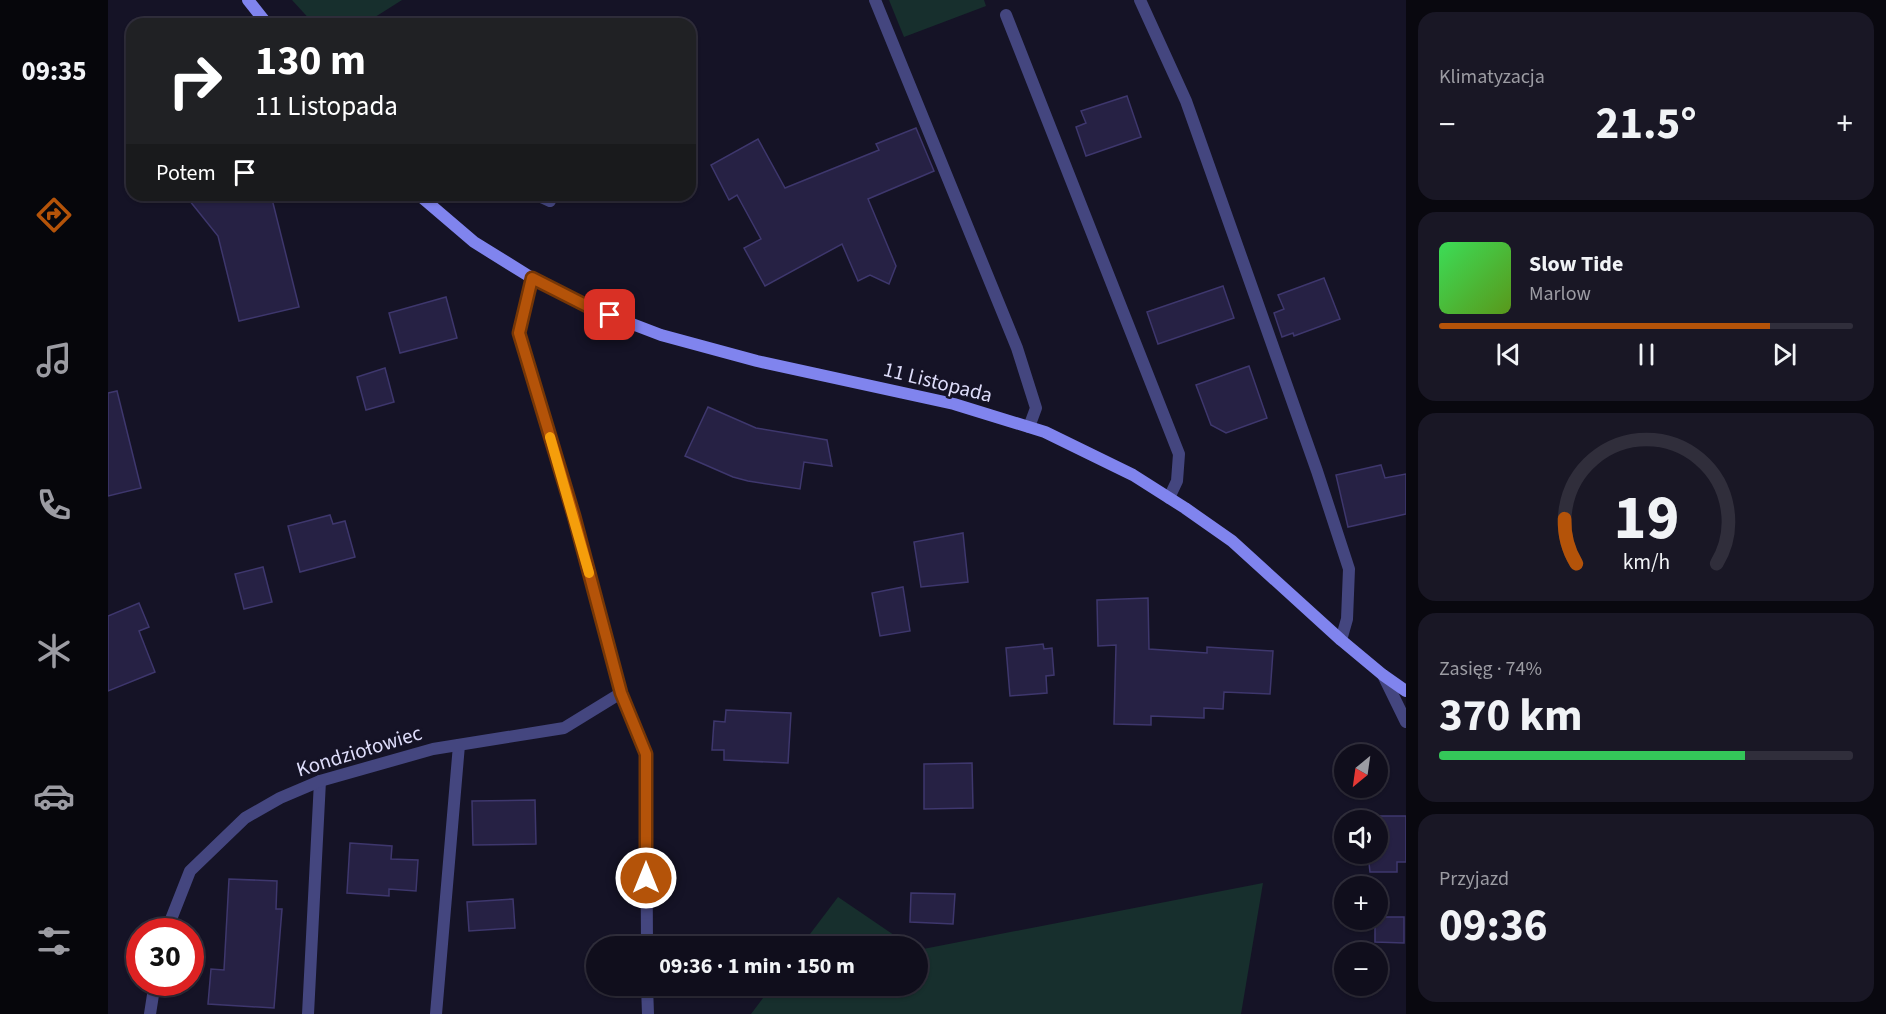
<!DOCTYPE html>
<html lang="pl">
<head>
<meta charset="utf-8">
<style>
	body { margin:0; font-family:"Source Sans 3",sans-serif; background:#191725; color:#f1f3f6; height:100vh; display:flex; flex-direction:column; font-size:22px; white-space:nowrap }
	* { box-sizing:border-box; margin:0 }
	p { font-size:20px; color:#9c9ca3 }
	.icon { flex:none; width:33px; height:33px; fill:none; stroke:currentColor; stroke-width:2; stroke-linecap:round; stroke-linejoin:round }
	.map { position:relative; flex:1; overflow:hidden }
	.details { display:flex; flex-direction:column; gap:12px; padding:12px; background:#09080f; width:480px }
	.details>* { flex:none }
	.top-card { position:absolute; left:18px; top:18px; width:570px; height:183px; border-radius:18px; box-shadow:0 2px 4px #0004,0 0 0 2px #302e3b; background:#202124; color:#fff; overflow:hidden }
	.needle { width:39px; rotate:209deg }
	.buttons { position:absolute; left:1226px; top:744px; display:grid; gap:12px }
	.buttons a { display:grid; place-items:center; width:54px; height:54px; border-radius:50%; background:#100e1c; box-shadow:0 2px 4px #0004,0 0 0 2px #302e3b; font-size:30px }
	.speed { position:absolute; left:18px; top:918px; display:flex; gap:12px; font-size:30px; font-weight:700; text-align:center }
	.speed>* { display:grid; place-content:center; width:78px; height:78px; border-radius:50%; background:#100e1c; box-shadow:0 2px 4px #0004,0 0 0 2px #302e3b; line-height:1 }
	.speed .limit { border:9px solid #d22; background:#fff; color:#111 }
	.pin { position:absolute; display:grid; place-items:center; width:51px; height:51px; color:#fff; margin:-26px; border-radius:12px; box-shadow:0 3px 9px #0006 }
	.me { position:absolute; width:66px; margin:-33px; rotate:0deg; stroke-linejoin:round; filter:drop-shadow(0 0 4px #0008) }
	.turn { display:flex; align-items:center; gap:21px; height:126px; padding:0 30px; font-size:27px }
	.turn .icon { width:78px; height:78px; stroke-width:2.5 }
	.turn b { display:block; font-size:42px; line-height:51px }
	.then { display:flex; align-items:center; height:57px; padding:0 30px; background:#0003; gap:12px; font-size:22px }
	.big { font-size:45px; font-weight:700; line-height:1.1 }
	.details .widget { flex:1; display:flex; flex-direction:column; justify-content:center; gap:9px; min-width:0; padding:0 21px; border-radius:18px; background:#191725 }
	.details .dial { align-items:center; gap:0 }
	.dial svg { height:156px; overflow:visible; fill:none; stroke:#302e3b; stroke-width:7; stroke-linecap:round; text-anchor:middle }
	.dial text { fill:#f1f3f6; stroke:none }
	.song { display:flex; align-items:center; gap:18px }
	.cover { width:72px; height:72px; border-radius:9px; background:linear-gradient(135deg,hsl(130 70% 55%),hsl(90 70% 35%)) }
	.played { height:6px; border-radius:3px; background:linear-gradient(90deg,#b45309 80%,#302e3b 80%) }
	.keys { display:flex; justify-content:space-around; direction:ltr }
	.heat { display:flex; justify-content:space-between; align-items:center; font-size:33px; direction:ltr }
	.charge { height:9px; border-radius:4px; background:linear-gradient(90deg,#34c759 74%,#302e3b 0) }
	.trip { position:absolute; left:478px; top:936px; width:342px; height:60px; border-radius:30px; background:#100e1c; box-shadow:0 2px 4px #0004,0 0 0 2px #302e3b; font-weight:700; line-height:60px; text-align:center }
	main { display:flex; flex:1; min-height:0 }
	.dock { display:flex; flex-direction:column; width:108px; justify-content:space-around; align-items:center; background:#06060b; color:#9c9ca3 }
	.dock .icon { width:42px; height:42px }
	.dock .selected { color:#b45309 }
	.dock b { font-size:27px; color:#f1f3f6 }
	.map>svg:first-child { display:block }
</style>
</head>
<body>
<main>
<nav class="dock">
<b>09:35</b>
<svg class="icon selected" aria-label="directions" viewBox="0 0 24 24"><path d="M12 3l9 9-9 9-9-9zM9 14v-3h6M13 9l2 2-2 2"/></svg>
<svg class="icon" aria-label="music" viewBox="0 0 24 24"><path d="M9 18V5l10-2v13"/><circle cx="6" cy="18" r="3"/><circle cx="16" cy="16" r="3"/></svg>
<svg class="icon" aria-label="phone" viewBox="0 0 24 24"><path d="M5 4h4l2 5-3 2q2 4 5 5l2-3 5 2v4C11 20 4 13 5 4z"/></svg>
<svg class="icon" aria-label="climate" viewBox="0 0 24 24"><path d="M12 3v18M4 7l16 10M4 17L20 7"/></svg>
<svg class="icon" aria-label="car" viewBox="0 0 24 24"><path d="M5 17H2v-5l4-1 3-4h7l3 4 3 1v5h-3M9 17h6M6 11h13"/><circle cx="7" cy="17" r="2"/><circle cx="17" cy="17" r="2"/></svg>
<svg class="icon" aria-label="filters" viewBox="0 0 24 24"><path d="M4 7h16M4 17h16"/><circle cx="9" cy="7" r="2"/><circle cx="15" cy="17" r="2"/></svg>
</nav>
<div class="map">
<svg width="1298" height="1014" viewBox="0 0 1298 1014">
	<rect width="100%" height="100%" fill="#151326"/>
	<!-- green -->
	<g fill="#172f2d">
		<polygon points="184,0 294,0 256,24 206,24"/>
		<polygon points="781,0 876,0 878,6 796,37"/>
		<polygon points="1155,883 1133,1014 643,1014 664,986 810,986 810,950"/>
		<polygon points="730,897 802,946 693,946"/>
	</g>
	<!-- building -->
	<g fill="#262144" stroke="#3e376d" stroke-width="1.5">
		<polygon points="1019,96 1033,137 978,156 968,127 978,123 973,111"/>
		<polygon points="808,128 826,171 760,199 788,266 781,284 762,275 750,281 734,244 657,286 636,248 653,239 629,195 621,200 603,165 650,139 677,188 771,150 768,144"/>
		<polygon points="77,195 163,195 191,307 131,321 110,236"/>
		<polygon points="1216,278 1232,319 1186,336 1185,333 1174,337 1166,313 1176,309 1170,295"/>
		<polygon points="1115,286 1126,318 1050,344 1039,312"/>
		<polygon points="338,297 349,338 292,353 281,313"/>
		<polygon points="1141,366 1159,418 1118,433 1103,425 1088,385"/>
		<polygon points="277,368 286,402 258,410 249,377"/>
		<polygon points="9,391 33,488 0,496 0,393"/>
		<polygon points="600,407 648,428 719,440 724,466 696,462 692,489 640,481 625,477 577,456"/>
		<polygon points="1273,465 1277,478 1298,474 1298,514 1240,527 1228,475"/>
		<polygon points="222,515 225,524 237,521 247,557 192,572 180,526"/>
		<polygon points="855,533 860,582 813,587 806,542"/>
		<polygon points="155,567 164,602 136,609 127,574"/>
		<polygon points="795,587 802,631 772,636 764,593"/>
		<polygon points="1040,598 1041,649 1099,653 1099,647 1165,651 1162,694 1116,692 1115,709 1096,708 1096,718 1043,716 1043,725 1006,724 1008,645 990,646 989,600"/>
		<polygon points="31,603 41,627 31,631 47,672 0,691 0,616"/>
		<polygon points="935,644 936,649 944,648 946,675 938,676 939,693 902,696 898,648"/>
		<polygon points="618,710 683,713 680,763 616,760 616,750 604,750 606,721 617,722"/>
		<polygon points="864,763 865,808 816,809 816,764"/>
		<polygon points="427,800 428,844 365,845 364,801"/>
		<polygon points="1260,816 1298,816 1298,862 1289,862 1289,872 1262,872 1260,854 1269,854 1269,820 1260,820"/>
		<polygon points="242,843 284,846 283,859 310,860 308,891 281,889 281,896 239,893"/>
		<polygon points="121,879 169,881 168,909 174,909 166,1008 100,1004 103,969 116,970"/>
		<polygon points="803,893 847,894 845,924 802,922"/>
		<polygon points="405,899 407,928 361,931 359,902"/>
		<polygon points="1269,917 1296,917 1296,943 1267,942 1267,920"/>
	</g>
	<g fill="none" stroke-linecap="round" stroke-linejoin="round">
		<!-- lane -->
		<g stroke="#44467f" stroke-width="12">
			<polyline points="767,0 909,348 928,408 921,427"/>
			<polyline points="1032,0 1078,101 1209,471 1241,569 1239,619 1233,640"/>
			<polyline points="898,15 1071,454 1069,481 1061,498"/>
			<polyline points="429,195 442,201"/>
			<polyline points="200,1014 212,781"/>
			<polyline points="328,1014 351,745"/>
		</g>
		<!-- street -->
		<g stroke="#44467f" stroke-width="12">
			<polyline points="424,278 411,332 466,516 513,693 538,754 539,946"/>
			<polyline points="1275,675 1298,722"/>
			<polyline points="58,932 82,871 137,818 172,798 212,781 325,749 456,728 513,693"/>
			<polyline points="539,986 540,1014"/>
			<polyline points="42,1014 47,982"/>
		</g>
		<!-- secondary -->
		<g stroke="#8084ee" stroke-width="12">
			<polyline points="140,0 159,24"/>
			<polyline points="311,195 366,242 424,278 485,309 553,335 649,361 846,404 937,432 1025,475 1077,508 1124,541 1233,640 1275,675 1298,691"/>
		</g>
	</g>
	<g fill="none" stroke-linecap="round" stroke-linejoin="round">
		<!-- route casing -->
		<g stroke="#753606" stroke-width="15">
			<polyline id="route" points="502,315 485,309 424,278 411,333 466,516 513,693 538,754 538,878"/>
		</g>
		<!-- route -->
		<use href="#route" stroke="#b45309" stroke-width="10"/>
		<!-- slow -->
		<polyline stroke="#f59e0b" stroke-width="10" points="442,437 481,573"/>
	</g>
	<g text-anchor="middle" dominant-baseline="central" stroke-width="5" stroke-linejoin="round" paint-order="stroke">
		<!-- street labels -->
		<g font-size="21" fill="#deddfa" stroke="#151326">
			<text transform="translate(830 382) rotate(14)">11 Listopada</text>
			<text transform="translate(251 751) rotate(-17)">Kondziołowiec</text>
		</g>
	</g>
</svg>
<div class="buttons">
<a><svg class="needle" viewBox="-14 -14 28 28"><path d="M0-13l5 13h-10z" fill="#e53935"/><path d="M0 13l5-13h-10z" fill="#9c9ca3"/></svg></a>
<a><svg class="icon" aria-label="sound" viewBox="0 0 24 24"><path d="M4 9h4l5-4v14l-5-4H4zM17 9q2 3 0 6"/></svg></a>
<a>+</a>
<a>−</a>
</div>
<div class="speed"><div class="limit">30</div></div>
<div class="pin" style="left:502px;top:315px;background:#d93025"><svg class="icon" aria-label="arrive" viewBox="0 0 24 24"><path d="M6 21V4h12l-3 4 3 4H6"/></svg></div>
<svg class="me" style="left:538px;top:878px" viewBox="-20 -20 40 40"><circle r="17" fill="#b45309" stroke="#fff" stroke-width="3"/><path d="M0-11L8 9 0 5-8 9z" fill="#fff"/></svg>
<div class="trip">09:36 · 1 min · 150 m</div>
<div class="top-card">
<div class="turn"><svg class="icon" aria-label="right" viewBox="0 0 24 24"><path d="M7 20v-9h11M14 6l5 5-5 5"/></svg><div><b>130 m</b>11 Listopada</div></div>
<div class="then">Potem<svg class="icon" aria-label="arrive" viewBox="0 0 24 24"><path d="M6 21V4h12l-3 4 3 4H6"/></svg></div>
</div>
</div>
<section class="details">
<div class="widget"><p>Klimatyzacja</p>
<div class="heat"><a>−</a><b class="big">21.5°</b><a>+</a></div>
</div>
<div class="widget">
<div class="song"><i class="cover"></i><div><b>Slow Tide</b><p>Marlow</p></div></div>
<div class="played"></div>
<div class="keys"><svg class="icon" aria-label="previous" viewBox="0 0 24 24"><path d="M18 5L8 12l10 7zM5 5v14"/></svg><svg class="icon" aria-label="pause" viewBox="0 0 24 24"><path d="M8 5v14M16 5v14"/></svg><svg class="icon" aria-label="next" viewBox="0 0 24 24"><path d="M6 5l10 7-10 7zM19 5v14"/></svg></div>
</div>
<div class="widget dial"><svg viewBox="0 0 100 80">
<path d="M14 69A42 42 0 1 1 86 69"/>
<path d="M14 69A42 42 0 0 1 8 46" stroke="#b45309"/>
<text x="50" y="56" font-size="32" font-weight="700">19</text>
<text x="50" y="72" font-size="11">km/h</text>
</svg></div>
<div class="widget"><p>Zasięg · 74%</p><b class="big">370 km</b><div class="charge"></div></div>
<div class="widget"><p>Przyjazd</p><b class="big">09:36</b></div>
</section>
</main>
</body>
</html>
